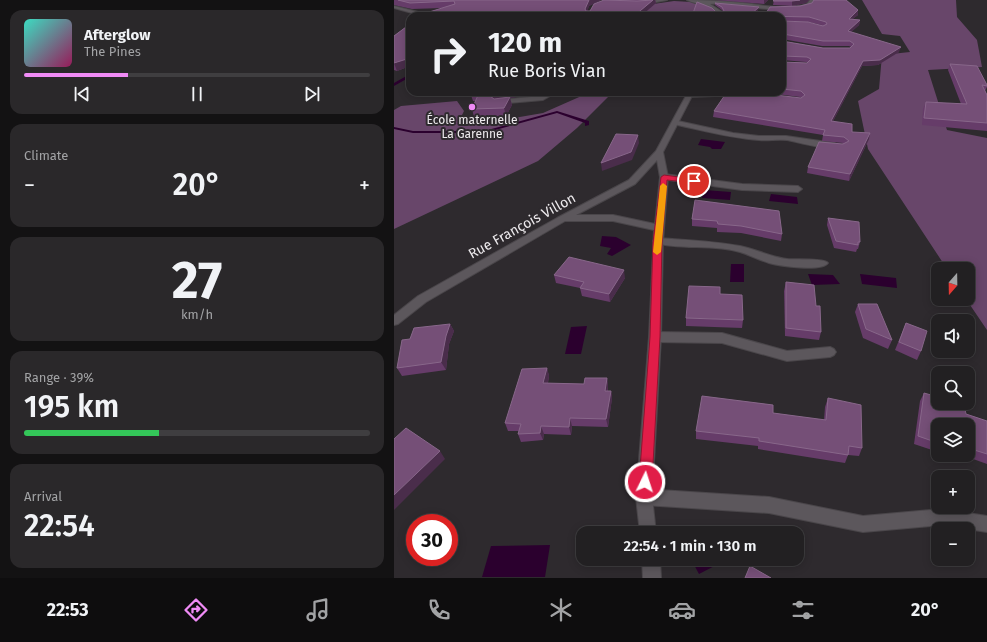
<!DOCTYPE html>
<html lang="en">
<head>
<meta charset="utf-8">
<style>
	body { margin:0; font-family:"Fira Sans",sans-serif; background:#2a282a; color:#f1f3f6; height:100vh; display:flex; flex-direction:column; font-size:15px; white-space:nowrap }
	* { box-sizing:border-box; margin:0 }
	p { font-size:13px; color:#a2a3a5 }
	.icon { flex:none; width:22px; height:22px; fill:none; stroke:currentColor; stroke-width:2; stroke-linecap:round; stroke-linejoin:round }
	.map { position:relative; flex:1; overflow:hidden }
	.side { display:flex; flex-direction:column; gap:10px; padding:10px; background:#131213; width:394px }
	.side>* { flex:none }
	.guide { position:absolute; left:12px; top:12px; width:380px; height:84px; border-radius:12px; box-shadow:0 2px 10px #0003,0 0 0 1px #3f3e40; background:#222022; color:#f1f3f6; overflow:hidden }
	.needle { width:26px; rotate:200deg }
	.buttons { position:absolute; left:537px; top:262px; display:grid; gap:8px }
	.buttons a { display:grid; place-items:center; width:44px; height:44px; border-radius:8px; background:#222022; box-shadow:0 2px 10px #0003,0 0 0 1px #3f3e40; font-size:20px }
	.speed { position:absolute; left:12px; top:514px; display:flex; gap:8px; font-size:20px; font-weight:700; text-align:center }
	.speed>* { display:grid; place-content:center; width:52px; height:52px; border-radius:50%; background:#222022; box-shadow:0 2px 10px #0003,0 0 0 1px #3f3e40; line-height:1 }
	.speed .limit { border:6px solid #d22; background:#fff; color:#111 }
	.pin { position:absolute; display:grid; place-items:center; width:34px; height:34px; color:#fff; margin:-17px; border:2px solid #fff; border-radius:50%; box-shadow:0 1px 4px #0007 }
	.me { position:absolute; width:44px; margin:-22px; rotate:4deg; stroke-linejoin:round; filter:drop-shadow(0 0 3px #0008) }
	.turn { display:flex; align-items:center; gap:14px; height:84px; padding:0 16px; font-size:18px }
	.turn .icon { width:52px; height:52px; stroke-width:2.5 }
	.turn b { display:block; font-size:28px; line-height:34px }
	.big { font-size:30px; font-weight:600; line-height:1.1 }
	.side .card { flex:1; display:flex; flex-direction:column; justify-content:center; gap:6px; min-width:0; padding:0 14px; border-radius:12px; background:#2a282a }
	.side .dial { align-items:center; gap:0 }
	.dial b { font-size:52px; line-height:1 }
	.song { display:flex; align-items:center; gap:12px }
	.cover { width:48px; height:48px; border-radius:6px; background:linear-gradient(135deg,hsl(170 70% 55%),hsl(330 70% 35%)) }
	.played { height:4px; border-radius:2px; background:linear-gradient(90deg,#f08bf6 30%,#3f3e40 30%) }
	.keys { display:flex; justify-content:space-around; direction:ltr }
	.heat { display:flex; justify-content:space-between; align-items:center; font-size:22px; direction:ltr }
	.charge { height:6px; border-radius:3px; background:linear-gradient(90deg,#34c759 39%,#3f3e40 0) }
	.trip { position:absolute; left:182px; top:526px; width:228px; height:40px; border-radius:12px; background:#222022; box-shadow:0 2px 10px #0003,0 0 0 1px #3f3e40; font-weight:600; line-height:40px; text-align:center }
	.tab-bar { display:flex; height:64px; justify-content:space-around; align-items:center; background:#0e0d0e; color:#a2a3a5 }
	.tab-bar .icon { width:28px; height:28px }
	.tab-bar .selected { color:#f08bf6 }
	.tab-bar b { font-size:18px; color:#f1f3f6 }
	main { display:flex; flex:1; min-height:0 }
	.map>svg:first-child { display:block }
</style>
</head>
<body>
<main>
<section class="side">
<div class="card">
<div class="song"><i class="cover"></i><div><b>Afterglow</b><p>The Pines</p></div></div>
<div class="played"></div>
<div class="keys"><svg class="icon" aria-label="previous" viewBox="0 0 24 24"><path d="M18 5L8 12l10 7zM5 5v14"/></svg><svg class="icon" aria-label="pause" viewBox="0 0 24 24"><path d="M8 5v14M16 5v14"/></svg><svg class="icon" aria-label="next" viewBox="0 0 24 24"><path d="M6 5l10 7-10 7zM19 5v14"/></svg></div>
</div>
<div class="card"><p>Climate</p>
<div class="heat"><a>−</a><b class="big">20°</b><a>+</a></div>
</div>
<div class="card dial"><b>27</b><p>km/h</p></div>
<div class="card"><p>Range · 39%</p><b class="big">195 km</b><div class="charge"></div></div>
<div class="card"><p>Arrival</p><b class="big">22:54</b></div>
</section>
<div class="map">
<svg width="593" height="578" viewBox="0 0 593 578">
	<rect width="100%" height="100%" fill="#2e2a2e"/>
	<!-- green -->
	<g fill="#68466a">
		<polygon points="468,0 562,0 563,17 583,40 588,67 534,70 553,130 593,138 593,330 572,299 574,299 574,269 553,269 474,149 464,101 485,89 488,55 516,52 506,36 488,34"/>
		<polygon points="280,1 297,2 314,8 316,16 268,16 211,11"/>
		<polygon points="192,92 219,92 183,128 144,161 0,229 0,110 7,106 63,101 70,111 67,117 97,122 149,113 192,94"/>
	</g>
	<!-- water -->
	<g fill="#2b002e">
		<polygon points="307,139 331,142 327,149 318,149 316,147 304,145"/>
		<polygon points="310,190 337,192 336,200 308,198"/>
		<polygon points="377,194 403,197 404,204 375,201"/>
		<polygon points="208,236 222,237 237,245 218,256 213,254 217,248 206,246"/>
		<polygon points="337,264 350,264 350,282 336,282"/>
		<polygon points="414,274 439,275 446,284 418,285"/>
		<polygon points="466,274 502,278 503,288 468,284"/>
		<polygon points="193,326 187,354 171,354 177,327"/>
		<polygon points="156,545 151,577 88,577 97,546"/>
		<polygon points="297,559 334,559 305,574"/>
	</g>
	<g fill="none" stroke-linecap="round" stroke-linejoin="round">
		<!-- stream -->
		<g fill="#2b002e" fill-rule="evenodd">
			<polygon points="16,74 16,77 0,86 0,83"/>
			<polygon points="163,111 195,121 195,125 191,126 191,123 163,113 90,133 19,133 0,129 0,127 19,131 90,131"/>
		</g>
		<!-- service casing -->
		<g stroke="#4a464a" stroke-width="2">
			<g id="service">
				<polygon points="322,92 349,93 346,95 295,97 292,95 295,93"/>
				<path d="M279,120L339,133L365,136H392L440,143L444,145C436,152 404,142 393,140C383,139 374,141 365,140C336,138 307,130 279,124Z"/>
				<polygon points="270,174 348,184 404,186 408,189 404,192 348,190 267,179 266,177"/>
				<path d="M264,238C291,240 319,241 346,246C362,249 376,257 393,259C401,260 431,258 434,263C428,272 385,266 375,263C365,260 356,255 346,252C318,244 288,250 261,243L259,241L261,239Z"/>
				<polygon points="261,332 328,333 393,351 436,347 440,349 442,352 440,355 436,357 393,361 328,343 261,342 257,340 255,337 257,334"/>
				<polygon points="250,489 375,497 469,516 548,509 593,516 593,532 548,525 469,532 375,513 250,505 244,502 242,497 244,492"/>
			</g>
		</g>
		<!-- minor casing -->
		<g stroke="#4a464a" stroke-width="2">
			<g id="minor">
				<polygon points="263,0 273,0 246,5 244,4"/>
				<path d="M293,0C311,0 330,1 349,3C369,5 394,11 413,4L416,0H420L417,6C385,17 348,2 316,4L327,11L329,16H325C319,4 303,5 293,0Z"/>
				<polygon points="0,6 36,15 36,16 29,16 0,8"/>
				<polygon points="155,92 163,92 149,100 103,104 100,102 103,100 148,96"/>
				<path d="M294,92H300L269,152L274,177L269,241L267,337L258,497L262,533H246L242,497L255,337L260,230L219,221H171L32,302L4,324L0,325V315L24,296L163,218L235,180L262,151ZM263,160L266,177L261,224L219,215H182L241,184Z"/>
				<polygon points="248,559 266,559 267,578 249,578"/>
			</g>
		</g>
		<!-- service -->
		<use href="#service" fill="#5c575c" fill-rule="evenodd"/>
		<!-- minor -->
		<use href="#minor" fill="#5c575c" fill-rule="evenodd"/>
	</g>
	<!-- wall -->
	<g fill="#663c69" fill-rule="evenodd">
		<polygon points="0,0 207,0 195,6 193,11 196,11 210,0 261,0 262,3 247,16 27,16 49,8 18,9 0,5"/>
		<polygon points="321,0 374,0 370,4"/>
		<polygon points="380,0 415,0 412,3 398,6 379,5"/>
		<polygon points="321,3 365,7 364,10 358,16 298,16 329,15 330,14 328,10 321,5"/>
		<path d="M418,3L464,15L458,19L466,20L465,25L457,32L505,52L484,65L468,66L439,121L458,132L475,139L455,181L413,173L414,167L449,143L428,141L429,135L319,117L320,111L407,98L406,97L367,92H388V62L413,63H414L412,62L388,60V41L429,48H456L457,47L455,46H428L388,39V16L406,6ZM388,21L414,22L428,25Z"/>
		<polygon points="16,24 16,66 3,71 0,70 0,36"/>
		<polygon points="556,64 593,85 593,87 591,91 593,95 593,131 528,125 529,109 532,102 567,104 554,70"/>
		<polygon points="30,92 124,92 122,97 116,98 118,105 112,116 80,117 78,109 81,101 79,101 77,95 32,97"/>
		<polygon points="301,200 388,234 387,241 347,233 323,232 323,228 298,226 298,219"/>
		<polygon points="434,218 466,242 464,249 463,249 462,252 440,248 433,225"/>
		<polygon points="160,275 231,278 216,302 188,296 186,288 162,283"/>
		<polygon points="392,282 422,306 427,332 425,340 391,336 390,291"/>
		<polygon points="464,304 498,340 494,349 469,338 461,312"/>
		<polygon points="292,318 349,320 348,328 292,326"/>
		<polygon points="512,323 527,351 523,360 501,350"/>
		<polygon points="56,324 60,331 55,344 52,370 8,376 3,368 16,339"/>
		<polygon points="153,368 155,376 154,383 190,384 213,378 214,386 214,391 217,391 218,398 214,427 178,426 177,435 150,434 149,440 127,442 124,434 125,431 114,431 111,423"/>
		<polygon points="530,393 572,414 593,421 593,464 568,455 574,455 574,425 544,425 544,452 520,444 526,401"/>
		<polygon points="434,398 468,448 465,456 454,455 451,463 364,449 364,446 302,439 302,431 379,413 430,420 431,407"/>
		<polygon points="553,455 566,455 564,459"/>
	</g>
	<!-- shaded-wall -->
	<g fill="#4a2d4b">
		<polygon points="195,0 207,0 195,6 192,16 191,9"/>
		<polygon points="259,0 261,0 262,3 247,16 240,16"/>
		<polygon points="370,0 374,0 370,4"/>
		<polygon points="406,0 415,0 412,3 398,6 398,1"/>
		<polygon points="365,7 364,10 358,16 355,16"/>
		<polygon points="464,10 464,15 454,23 455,19"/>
		<polygon points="466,20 465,25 453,36 454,31"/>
		<polygon points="507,47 505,52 484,65 468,66 436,127 437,121 469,61"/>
		<polygon points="16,58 16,66 3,71 0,63"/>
		<polygon points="99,92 124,92 122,97 116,98 118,105 112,116 110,108 102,100 96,96 96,94"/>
		<polygon points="476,133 475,139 455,181 456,174"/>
		<polygon points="244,135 245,143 238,160 208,171 207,163"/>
		<polygon points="230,270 231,278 216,302 215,294"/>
		<polygon points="56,324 60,331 55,344 52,370 47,362 52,336"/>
		<polygon points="153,368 155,376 152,391 149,383"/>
		<polygon points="213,378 214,386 213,398 211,391"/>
		<polygon points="217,391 218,398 214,427 212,419"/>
		<polygon points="176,418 178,426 177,435 175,427"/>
		<polygon points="147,426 150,434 149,440 146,433"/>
		<polygon points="46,451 51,459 0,510 0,495"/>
	</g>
	<!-- building -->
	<g fill="#754f77" stroke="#88678a">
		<polygon points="4,0 195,0 191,9 192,11 196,11 200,4 210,0 243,1 259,0 240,16 27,16 32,13 61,4 60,1 16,3"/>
		<polygon points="380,0 406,0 398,1 379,1"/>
		<polygon points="420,0 452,0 464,10 455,19 466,20 454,31 507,47 486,60 469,61 437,121 458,124 458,132 476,133 456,174 414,167 425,142 449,144 455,141 450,137 429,135 431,130 320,111 333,92 355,92 407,98 411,95 407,91 388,89 388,62 413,63 417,59 413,57 389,56 388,59 388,39 388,41 429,48 456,48 460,44 456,41 429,41 389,34 388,35 388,19 388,21 414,22 429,26 433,24 432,22 415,17 370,16 376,7 406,6 418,3"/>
		<polygon points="303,2 318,8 325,15 329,15 331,13 328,7 321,3 365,7 355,16 298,16"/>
		<polygon points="16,24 16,58 0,63 0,36"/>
		<polygon points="556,64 583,66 593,85 593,86 588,85 593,95 593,123 530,118 532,102 573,104"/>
		<polygon points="77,92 99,92 96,94 96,96 100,99 116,97 110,108 78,109 85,93 76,93"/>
		<polygon points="222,134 244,135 237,152 207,163"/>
		<polygon points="301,200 385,211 388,234 347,226 324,224 323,221 298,219"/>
		<polygon points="434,218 465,222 466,242 464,242 464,245 442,241"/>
		<polygon points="175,257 230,270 215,294 186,288 190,282 160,275"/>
		<polygon points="392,282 420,285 422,306 426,306 427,332 392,328"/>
		<polygon points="295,286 326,287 326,294 348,295 349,320 292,318"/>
		<polygon points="464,304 483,304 498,340 472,329"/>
		<polygon points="512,323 533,331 527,351 505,342"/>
		<polygon points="56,324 52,336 47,362 3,368 8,340 16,339 20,328"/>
		<polygon points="153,368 149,383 190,384 191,378 213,378 211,391 217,391 212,419 176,418 175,427 147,426 146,433 124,434 127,424 111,423 128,369"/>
		<polygon points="530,393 544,397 544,403 564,403 570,405 572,414 593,421 593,454 574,448 574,425 544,425 544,443 524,436"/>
		<polygon points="308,396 379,405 379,413 432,420 434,398 467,405 468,448 455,446 454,455 365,441 365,438 302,431"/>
		<polygon points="12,428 46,451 0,495 0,439"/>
		<polygon points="356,566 377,578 351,578"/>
	</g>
	<!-- route -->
	<polygon fill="#e11d48" stroke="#92132f" points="270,175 300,179 303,181 300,183 273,180 268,242 266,337 258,482 256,486 251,488 247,486 245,482 256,337 259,242 267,177"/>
	<!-- slow -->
	<polygon fill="#f59e0b" points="269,183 273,186 267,252 263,255 259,252 266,186"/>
	<!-- markers -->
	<circle fill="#f08bf6" stroke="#2e2a2e" stroke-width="1.5" cx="78" cy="107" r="4"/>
	<g text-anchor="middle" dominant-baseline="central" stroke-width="4" stroke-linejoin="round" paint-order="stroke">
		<!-- far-poi labels -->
		<g font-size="12" fill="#edeaed" stroke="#2e2a2e">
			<text x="78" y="120">École maternelle<tspan x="78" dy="14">La Garenne</tspan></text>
		</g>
		<!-- street labels -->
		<g font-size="14" fill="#edeaed" stroke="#2e2a2e">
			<text transform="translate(128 226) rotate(-29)">Rue François Villon</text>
		</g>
	</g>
</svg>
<div class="buttons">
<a><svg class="needle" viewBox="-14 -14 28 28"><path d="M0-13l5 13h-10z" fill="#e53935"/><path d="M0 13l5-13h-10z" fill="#a2a3a5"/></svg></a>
<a><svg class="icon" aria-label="sound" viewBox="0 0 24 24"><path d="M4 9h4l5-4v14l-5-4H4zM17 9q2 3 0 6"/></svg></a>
<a><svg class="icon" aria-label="search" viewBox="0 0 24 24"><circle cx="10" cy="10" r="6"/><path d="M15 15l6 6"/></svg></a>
<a><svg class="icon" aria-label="layers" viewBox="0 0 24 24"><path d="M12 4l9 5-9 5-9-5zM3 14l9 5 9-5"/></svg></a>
<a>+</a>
<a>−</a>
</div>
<div class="speed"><div class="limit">30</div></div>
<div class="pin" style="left:300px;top:181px;background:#d93025"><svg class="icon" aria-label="arrive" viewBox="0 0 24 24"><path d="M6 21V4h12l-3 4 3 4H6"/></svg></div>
<svg class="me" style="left:251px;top:482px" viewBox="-20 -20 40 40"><circle r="17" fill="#e11d48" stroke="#fff" stroke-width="3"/><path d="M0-11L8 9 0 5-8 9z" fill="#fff"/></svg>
<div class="trip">22:54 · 1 min · 130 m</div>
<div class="guide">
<div class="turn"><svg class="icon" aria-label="right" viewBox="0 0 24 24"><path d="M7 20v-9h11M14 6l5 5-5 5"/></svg><div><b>120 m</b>Rue Boris Vian</div></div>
</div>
</div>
</main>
<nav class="tab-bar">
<b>22:53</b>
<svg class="icon selected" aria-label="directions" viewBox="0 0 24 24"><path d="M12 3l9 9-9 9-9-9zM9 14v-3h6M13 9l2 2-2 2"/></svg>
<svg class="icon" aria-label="music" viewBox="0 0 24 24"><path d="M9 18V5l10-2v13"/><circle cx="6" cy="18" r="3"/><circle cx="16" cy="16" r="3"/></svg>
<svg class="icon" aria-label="phone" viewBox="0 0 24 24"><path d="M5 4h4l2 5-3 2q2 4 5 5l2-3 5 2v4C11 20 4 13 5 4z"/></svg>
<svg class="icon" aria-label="climate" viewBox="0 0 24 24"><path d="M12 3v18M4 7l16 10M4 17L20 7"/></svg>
<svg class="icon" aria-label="car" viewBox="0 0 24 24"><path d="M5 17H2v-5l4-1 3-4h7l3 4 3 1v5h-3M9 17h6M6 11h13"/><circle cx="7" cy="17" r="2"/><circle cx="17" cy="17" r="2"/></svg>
<svg class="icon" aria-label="filters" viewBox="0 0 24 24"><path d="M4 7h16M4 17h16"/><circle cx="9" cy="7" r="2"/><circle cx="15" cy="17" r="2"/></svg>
<b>20°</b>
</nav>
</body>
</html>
